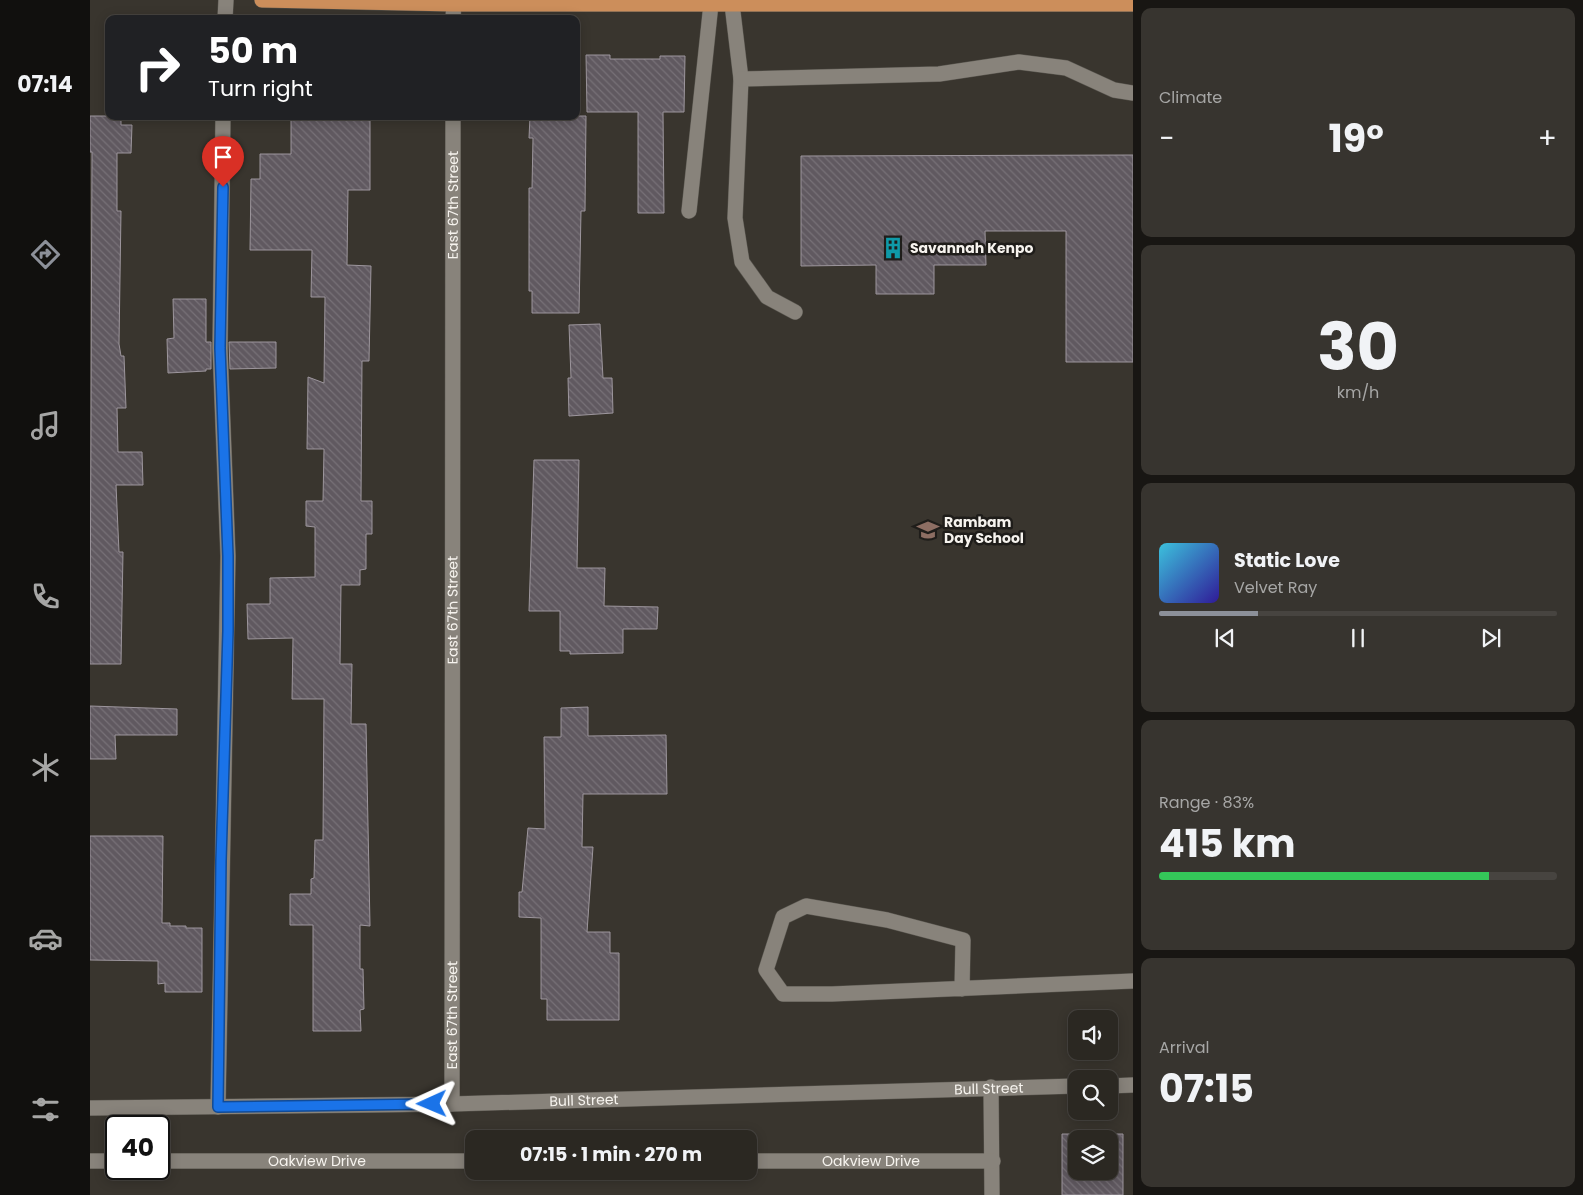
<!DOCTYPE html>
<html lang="en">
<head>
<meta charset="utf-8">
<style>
	body { margin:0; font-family:Poppins,sans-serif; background:#37342f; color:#f1f3f6; height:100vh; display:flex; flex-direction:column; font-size:19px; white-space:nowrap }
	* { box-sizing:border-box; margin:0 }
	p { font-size:16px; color:#a6a6a5 }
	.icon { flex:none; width:28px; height:28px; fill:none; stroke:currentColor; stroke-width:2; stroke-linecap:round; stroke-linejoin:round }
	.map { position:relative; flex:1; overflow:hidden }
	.drawer { display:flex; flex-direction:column; gap:8px; padding:8px; background:#181613; width:450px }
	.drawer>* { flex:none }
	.top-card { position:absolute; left:15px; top:15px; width:475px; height:105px; border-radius:10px; box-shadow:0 2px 12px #0003,0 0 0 1px #474440; background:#202124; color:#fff; overflow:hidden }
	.controls { position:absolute; left:978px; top:1010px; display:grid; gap:10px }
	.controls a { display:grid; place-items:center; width:50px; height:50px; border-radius:10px; background:#2b2822; box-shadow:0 2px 12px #0003,0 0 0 1px #474440; font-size:25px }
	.speed { position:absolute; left:15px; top:1115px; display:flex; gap:10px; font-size:25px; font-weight:700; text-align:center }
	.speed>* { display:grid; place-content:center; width:65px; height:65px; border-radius:50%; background:#2b2822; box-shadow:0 2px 12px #0003,0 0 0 1px #474440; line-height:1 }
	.speed .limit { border:2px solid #111; border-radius:8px; background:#fff; color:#111 }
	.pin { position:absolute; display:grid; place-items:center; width:42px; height:42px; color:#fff; margin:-51px -21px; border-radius:50% 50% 50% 0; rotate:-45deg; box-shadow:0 0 5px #0007 }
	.pin .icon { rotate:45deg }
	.me { position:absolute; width:55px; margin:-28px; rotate:269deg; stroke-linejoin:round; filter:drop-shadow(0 0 4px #0008) }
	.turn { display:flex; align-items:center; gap:18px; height:105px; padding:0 20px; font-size:22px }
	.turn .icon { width:65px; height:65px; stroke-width:2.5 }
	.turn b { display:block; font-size:35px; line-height:42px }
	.big { font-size:38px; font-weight:700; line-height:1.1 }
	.drawer .card { flex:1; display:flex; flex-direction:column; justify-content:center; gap:8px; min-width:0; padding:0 18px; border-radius:10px; background:#37342f }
	.drawer .dial { align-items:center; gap:0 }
	.dial b { font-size:65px; line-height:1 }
	.song { display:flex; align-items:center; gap:15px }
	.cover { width:60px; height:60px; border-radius:8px; background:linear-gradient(135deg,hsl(190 70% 55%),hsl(250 70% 35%)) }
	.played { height:5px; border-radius:2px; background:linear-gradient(90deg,#8c9099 25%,#474440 25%) }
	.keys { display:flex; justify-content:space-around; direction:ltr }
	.heat { display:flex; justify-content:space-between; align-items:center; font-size:28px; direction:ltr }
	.charge { height:8px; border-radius:4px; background:linear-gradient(90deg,#34c759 83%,#474440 0) }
	.trip { position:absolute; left:375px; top:1130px; width:292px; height:50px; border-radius:10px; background:#2b2822; box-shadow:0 2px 12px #0003,0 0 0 1px #474440; font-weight:700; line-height:50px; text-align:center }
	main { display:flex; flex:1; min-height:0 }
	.tab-bar { display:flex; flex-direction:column; width:90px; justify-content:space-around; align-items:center; background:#11100e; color:#a6a6a5 }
	.tab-bar .icon { width:35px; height:35px }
	.tab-bar .current { color:#8c9099 }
	.tab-bar b { font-size:22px; color:#f1f3f6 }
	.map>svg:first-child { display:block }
</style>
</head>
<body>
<main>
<nav class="tab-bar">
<b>07:14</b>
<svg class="icon current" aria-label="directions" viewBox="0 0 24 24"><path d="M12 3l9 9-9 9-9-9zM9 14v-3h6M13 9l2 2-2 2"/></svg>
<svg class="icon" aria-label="music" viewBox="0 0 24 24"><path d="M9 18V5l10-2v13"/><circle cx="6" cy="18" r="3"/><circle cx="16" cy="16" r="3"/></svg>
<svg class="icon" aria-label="phone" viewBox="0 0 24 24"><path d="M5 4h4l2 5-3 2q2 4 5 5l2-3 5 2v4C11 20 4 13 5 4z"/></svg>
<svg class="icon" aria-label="climate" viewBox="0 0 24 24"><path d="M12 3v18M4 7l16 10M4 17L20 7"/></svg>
<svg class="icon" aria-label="car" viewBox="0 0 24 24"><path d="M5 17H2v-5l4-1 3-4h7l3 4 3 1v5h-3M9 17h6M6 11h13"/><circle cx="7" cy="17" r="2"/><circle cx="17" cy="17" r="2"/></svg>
<svg class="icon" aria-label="filters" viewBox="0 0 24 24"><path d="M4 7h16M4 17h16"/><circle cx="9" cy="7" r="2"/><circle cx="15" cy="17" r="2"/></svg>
</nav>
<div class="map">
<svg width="1043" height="1195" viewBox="0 0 1043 1195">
	<defs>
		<pattern id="building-back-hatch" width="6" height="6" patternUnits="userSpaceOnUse" patternTransform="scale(1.25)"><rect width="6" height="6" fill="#605960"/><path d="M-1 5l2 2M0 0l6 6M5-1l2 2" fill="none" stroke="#777177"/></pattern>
	</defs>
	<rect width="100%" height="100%" fill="#39352e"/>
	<!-- building -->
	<g fill="url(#building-back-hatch)" stroke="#9d969d" fill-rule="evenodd">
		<polygon points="496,55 520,55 520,59 570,59 570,56 595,56 594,112 573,112 574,213 548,213 548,112 497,112"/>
		<polygon points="0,116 31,116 31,125 42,125 41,153 27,153 27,211 31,211 29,344 31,356 34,356 36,408 27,408 28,452 52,452 53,485 26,485 29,552 33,552 31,664 0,664 2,152 0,152"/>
		<polygon points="201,116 280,116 280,190 258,190 257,265 281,266 279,361 272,361 271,501 282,501 282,534 276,534 276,569 270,570 270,585 251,585 250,664 262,664 261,724 276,724 280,926 270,925 270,969 273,969 274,1009 270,1010 271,1031 223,1031 223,925 200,925 200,894 221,894 221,879 224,878 225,840 233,840 234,699 202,699 203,638 158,639 157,604 180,604 180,578 225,577 225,527 216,526 216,501 233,501 234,449 217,449 218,377 234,383 235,297 221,297 222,250 160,250 161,179 170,179 170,154 201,154"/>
		<polygon points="440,116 496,116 495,211 491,211 489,313 442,313 442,291 439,291 439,188 442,188 443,138 439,138"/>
		<polygon points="1043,155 1043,362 976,362 976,231 895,231 896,265 844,265 844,294 786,294 786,265 711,266 711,156"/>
		<polygon points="83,299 116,299 116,342 121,342 121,369 116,369 116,371 78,373 77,339 84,338"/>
		<polygon points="510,324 513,378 522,378 523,413 479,416 478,378 481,378 479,325"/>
		<polygon points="139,342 186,342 186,368 140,369"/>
		<polygon points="444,460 489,460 487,568 515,568 514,606 568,607 567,629 533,629 533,653 480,654 480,651 470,651 470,611 439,611"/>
		<polygon points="0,706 87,709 87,735 25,735 26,759 0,759"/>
		<polygon points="498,707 498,736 576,735 577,794 493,794 492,847 503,847 497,932 520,932 520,953 529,953 529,1020 457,1020 457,999 451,999 451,918 429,917 429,892 432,892 438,828 455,829 454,737 471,737 471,708"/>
		<polygon points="0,836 73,836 72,923 80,923 80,926 96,926 96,928 112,928 112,992 75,992 75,983 68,984 68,961 0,960"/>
		<path d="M972,1134H1033V1195H972ZM986,1139H1019V1171H986Z"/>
	</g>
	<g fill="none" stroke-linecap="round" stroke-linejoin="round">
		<!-- minor casing -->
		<g stroke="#58554e" stroke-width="16">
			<g id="minor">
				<polyline points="642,4 651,79 645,218 652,262 677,297 705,312"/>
				<polyline points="135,19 136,0"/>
				<polyline points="363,19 364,0"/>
				<polyline points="651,79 849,74 929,62 976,68 1024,90 1043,93"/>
				<polyline points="599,211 621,4"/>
				<polyline points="872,989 873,940 797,920 716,906 693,917 676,970 693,994 742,994 1043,981"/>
				<polyline points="1019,1086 1043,1085"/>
				<polyline points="901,1087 902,1195"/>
				<path id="s1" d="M362,1104L363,116"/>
				<polyline points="128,1107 138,556 130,348 133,116"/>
				<path id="s2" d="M0,1108L362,1104L986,1086"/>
				<polyline points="0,1161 26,1161"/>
				<path id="s3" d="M69,1161H384"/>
				<path id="s4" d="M659,1161H903"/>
			</g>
		</g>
		<!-- major casing -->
		<g stroke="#58554e" stroke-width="16">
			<polyline id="major" points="172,0 363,4 1043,4"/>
		</g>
		<!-- minor -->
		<use href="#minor" stroke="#88837b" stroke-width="15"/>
		<!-- major -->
		<use href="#major" stroke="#cc8e5b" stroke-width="15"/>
	</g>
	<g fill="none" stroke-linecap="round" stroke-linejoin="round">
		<!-- route casing -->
		<g stroke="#114b97" stroke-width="12">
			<polyline id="route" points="133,187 130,348 138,556 138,631 131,861 128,1107 342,1104"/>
		</g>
		<!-- route -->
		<use href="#route" stroke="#1a73e8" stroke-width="9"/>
	</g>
	<!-- icons -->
	<defs>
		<g id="building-bare" transform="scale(1.725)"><path d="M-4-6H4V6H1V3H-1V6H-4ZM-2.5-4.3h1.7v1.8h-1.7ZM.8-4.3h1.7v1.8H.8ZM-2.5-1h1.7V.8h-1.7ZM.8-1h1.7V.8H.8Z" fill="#0f9aa8" stroke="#1f1d1a" stroke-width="2.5" paint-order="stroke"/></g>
		<g id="school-bare" transform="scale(1.725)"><path d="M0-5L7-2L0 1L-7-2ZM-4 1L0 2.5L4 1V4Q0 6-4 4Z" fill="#8d6e63" stroke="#1f1d1a" stroke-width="2.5" paint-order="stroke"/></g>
	</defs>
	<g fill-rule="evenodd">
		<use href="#building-bare" x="803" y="248"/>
		<use href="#school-bare" x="838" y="530"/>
	</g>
	<g text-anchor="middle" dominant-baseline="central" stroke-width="5" stroke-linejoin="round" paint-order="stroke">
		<!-- street labels -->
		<g font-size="14" fill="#f6f3ee" stroke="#1f1d1a">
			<text stroke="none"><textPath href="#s1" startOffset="899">East 67th Street</textPath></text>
			<text stroke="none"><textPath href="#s1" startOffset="494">East 67th Street</textPath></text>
			<text stroke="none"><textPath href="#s1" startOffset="89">East 67th Street</textPath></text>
			<text stroke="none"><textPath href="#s2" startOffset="899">Bull Street</textPath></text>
			<text stroke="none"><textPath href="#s2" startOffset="494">Bull Street</textPath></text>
			<text stroke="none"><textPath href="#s3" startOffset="158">Oakview Drive</textPath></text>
			<text stroke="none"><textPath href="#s4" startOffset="122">Oakview Drive</textPath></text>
		</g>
		<!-- poi labels -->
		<g font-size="14" font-weight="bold" fill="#f6f3ee" stroke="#1f1d1a" text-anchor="start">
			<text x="820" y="248">Savannah Kenpo</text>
			<text x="854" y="522">Rambam<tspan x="854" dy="16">Day School</tspan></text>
		</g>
	</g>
</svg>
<div class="controls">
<a><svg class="icon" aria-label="sound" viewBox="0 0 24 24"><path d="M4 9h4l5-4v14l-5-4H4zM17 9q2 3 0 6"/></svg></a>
<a><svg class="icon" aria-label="search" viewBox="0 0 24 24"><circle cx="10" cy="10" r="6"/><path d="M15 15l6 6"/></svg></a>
<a><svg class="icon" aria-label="layers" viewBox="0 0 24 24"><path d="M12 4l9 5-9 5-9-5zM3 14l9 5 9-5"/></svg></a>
</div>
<div class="speed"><div class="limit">40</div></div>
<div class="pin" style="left:133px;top:187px;background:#d93025"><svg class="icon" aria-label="arrive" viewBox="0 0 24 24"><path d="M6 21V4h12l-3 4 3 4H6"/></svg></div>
<svg class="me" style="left:342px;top:1104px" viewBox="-20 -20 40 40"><path d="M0-17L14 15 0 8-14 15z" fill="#1a73e8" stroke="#fff" stroke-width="4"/></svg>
<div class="trip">07:15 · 1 min · 270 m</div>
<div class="top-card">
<div class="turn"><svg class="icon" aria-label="right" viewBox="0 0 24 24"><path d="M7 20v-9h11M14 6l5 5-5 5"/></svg><div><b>50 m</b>Turn right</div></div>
</div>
</div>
<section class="drawer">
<div class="card"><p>Climate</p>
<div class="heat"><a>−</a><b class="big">19°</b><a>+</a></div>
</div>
<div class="card dial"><b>30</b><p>km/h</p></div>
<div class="card">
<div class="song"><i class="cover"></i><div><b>Static Love</b><p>Velvet Ray</p></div></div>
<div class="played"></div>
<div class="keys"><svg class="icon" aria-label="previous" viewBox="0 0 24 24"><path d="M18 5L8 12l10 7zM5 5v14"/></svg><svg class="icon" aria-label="pause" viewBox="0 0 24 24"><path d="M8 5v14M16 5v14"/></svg><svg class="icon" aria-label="next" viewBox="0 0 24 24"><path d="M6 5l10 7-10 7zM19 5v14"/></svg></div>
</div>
<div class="card"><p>Range · 83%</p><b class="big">415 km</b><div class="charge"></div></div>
<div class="card"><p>Arrival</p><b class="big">07:15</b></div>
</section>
</main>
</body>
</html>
